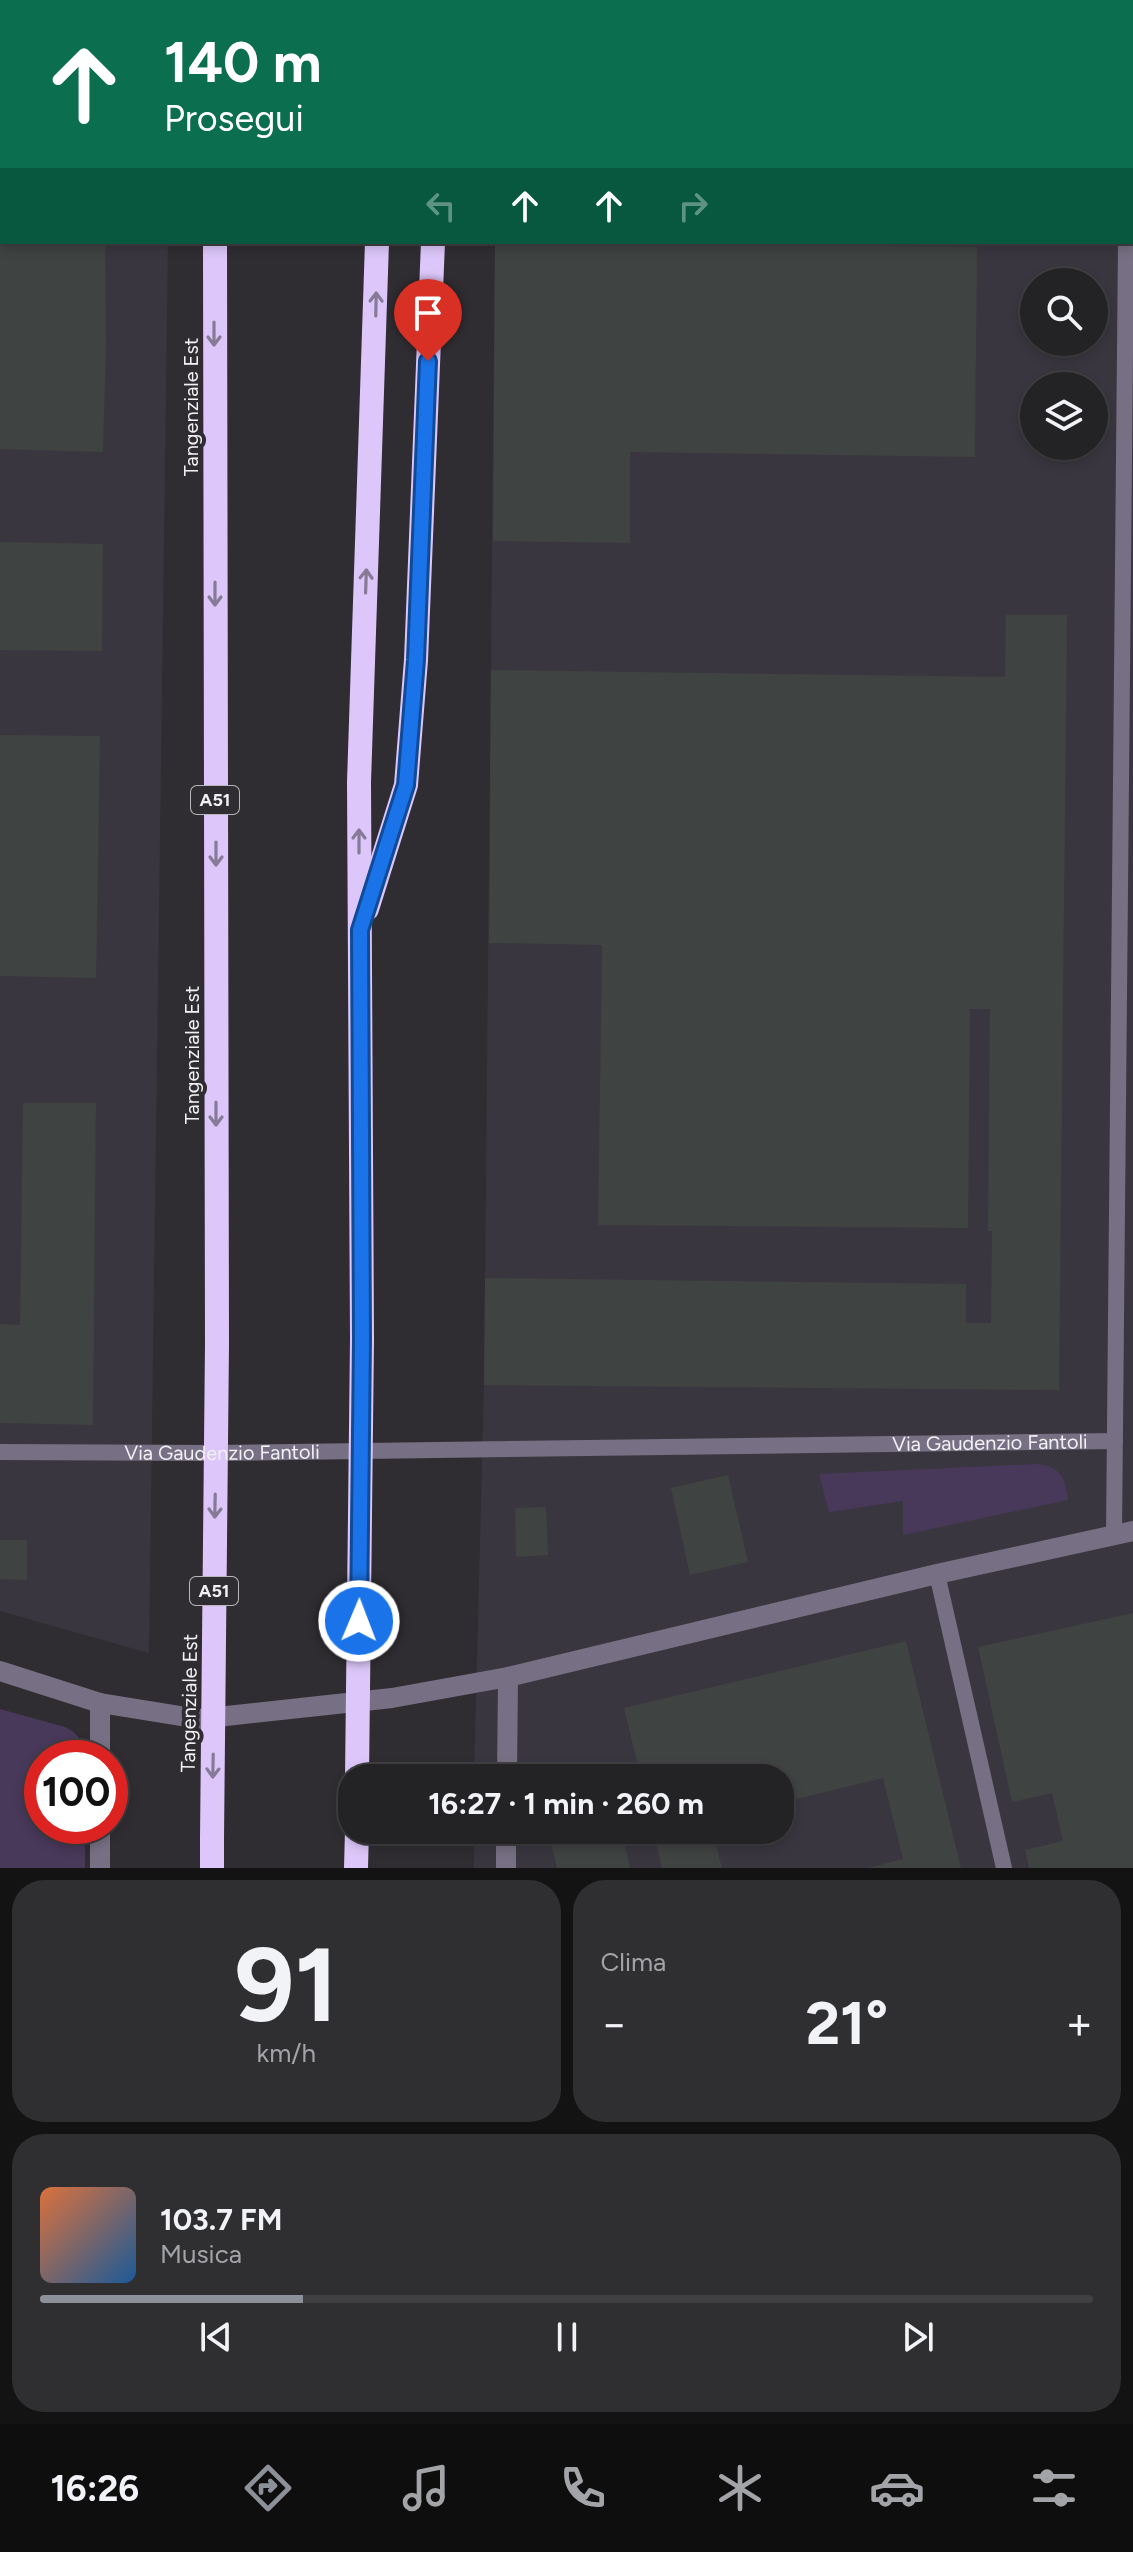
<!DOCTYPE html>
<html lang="it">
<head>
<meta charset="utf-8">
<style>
	body { margin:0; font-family:Figtree,sans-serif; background:#2f2f32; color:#f1f3f6; height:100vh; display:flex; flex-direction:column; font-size:30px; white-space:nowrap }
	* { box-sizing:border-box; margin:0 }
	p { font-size:26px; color:#a3a4a7 }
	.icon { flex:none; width:44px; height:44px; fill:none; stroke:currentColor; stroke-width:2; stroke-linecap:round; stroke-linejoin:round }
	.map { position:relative; height:1868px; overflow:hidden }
	.drawer { display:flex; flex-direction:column; gap:12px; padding:12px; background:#131314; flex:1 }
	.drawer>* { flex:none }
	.banner { position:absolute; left:0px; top:0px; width:1134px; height:244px; box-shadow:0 4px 12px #0003,0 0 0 2px #403f42; background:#0b6e4f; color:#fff; overflow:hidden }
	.tools { position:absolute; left:1020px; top:268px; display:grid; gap:16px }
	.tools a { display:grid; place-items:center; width:88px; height:88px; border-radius:50%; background:#232225; box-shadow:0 4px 12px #0003,0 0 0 2px #403f42; font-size:40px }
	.speed { position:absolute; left:24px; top:1740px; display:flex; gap:16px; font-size:40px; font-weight:700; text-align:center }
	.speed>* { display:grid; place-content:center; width:104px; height:104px; border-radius:50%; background:#232225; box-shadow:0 4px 12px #0003,0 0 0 2px #403f42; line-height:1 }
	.speed .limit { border:12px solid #d22; background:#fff; color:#111 }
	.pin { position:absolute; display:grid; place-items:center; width:68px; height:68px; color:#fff; margin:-82px -34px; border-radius:50% 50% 50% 0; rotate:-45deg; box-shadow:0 0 8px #0007 }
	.pin .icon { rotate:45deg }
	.me { position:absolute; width:88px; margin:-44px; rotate:1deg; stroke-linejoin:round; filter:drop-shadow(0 0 6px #0008) }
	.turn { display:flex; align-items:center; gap:28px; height:168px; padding:0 32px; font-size:36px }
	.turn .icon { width:104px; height:104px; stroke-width:2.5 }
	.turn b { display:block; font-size:56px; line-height:68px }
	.lanes { display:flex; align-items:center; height:76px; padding:0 32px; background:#0003; justify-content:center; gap:40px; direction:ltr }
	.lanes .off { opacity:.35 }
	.big { font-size:60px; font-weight:700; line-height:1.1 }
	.drawer .tile { flex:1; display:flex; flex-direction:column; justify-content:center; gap:12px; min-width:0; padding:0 28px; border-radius:32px; background:#2f2f32 }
	.drawer .dial { align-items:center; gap:0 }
	.dial b { font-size:104px; line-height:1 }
	.song { display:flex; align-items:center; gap:24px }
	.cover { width:96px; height:96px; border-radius:12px; background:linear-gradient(135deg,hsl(20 70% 55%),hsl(210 70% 35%)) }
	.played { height:8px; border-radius:4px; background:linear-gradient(90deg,#8c9099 25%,#403f42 25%) }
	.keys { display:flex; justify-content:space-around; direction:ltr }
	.heat { display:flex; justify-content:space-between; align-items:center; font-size:44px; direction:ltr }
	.drawer .tiles { flex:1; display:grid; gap:12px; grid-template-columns:1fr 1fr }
	.tile:last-child { grid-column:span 2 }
	.trip { position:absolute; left:338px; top:1764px; width:456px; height:80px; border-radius:32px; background:#232225; box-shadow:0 4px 12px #0003,0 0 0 2px #403f42; font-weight:700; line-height:80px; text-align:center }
	.dock { display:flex; height:128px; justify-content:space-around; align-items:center; background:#0e0e0f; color:#a3a4a7 }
	.dock .icon { width:56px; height:56px }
	.dock .active { color:#8c9099 }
	.dock b { font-size:36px; color:#f1f3f6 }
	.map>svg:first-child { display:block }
</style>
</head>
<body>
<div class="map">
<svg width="1133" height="1868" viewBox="0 0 1133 1868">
	<rect width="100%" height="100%" fill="#2f2d31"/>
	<!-- built -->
	<g fill="#3a363f" fill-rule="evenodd">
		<polygon points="0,0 171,0 171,2 2,2 2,242 168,242 149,1653 0,1611"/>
		<path d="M498,0H1133V1868H474V1830H780V1778H474L484,1385L495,242H1132V2H498ZM1034,282H1094V342H1034ZM1034,386H1094V446H1034Z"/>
	</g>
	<!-- green -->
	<g fill="#48385a">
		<path d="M1035,1464C1060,1465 1065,1477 1068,1500L903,1535V1501L829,1512L819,1474Z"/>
		<path d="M0,1709L65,1727C79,1733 83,1743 85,1758H42V1826H85V1868H0Z"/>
	</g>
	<!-- building -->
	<g fill="#3f4341">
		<polygon points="0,242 105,242 106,344 103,452 0,449"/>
		<polygon points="495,242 977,247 975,457 630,452 630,543 493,541"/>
		<polygon points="0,542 103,544 102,651 0,650"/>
		<polygon points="1006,615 1067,615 1059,1390 484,1385 485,1278 966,1284 966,1323 991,1323 992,1231 988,1231 990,1009 970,1009 968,1228 598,1225 602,945 489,943 491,670 1005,677"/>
		<polygon points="0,735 100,736 96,978 0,976"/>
		<polygon points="23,1103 96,1103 93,1425 0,1423 0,1324 20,1325"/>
		<polygon points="728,1475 748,1562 690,1575 671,1488"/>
		<polygon points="546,1507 548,1555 516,1557 515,1508"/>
		<polygon points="0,1540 27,1540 27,1580 0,1579"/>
		<polygon points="1133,1613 1133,1868 1029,1868 1025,1850 1063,1841 1052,1793 1012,1802 978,1647"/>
		<polygon points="906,1641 961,1868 868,1868 903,1859 883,1778 780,1803 780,1778 641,1778 624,1708"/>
		<polygon points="548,1830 622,1830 630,1868 557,1868"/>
		<polygon points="653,1830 712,1830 722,1868 662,1868"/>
	</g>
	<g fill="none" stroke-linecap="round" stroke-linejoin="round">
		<!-- service -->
		<g stroke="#776f83" stroke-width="16">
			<polyline points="1128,2 1128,0"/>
			<path id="s1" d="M0,1452L215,1453L1115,1441"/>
			<polyline points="1114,1535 1126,242"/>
			<polyline points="937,1574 1004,1868"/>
		</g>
		<!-- minor -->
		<g stroke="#776f83" stroke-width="20">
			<polyline points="0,1671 100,1703 199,1719 392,1698 508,1677 937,1574 1133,1531"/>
			<polyline points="100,1758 100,1703"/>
			<polyline points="507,1778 508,1677"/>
			<polyline points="100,1868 100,1826"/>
			<polyline points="506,1868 506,1830"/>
		</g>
		<!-- motorway -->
		<g stroke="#ddc7fa" stroke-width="24">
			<polyline points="439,0 439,2"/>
			<polyline points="192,2 192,0"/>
			<polyline points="226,2 226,0"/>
			<polyline points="382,2 382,0"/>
			<polyline points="215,242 217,1344"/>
			<polyline points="367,909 406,785 416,660 433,242"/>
			<polyline points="362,1339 359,782 377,242"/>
			<polyline points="212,1868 212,1838"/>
			<polyline points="356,1868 357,1830"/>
		</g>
		<!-- motorway-bridge -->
		<g stroke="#ddc7fa" stroke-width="24">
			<polyline points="357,1778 362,1339"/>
			<polyline points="212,1838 217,1344"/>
		</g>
	</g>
	<!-- one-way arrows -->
	<defs><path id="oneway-shaft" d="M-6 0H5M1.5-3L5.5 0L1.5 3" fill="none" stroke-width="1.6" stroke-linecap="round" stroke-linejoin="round" transform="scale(2)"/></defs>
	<g stroke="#867a96">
		<use href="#oneway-shaft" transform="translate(376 304) rotate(-89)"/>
		<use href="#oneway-shaft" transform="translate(214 334) rotate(90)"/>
		<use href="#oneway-shaft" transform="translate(366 581) rotate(-88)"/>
		<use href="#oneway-shaft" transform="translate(215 594) rotate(90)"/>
		<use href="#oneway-shaft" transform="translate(359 841) rotate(-90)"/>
		<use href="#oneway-shaft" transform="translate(216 854) rotate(90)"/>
		<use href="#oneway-shaft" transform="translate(216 1114) rotate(90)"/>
		<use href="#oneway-shaft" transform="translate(215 1506) rotate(91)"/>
		<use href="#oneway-shaft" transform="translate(213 1766) rotate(91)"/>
	</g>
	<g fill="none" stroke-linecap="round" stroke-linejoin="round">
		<!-- route casing -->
		<g stroke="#114b97" stroke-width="20">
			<polyline id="route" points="359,1621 362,1339 360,930 406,785 416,660 428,361"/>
		</g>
		<!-- route -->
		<use href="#route" stroke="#1a73e8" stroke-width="14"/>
	</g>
	<g text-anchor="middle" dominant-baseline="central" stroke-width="8" stroke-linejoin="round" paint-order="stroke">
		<!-- shield labels -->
		<g fill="#2f2d31" stroke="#b7b6b9" stroke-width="2">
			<rect x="191" y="786" width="48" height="28" rx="6"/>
			<rect x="190" y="1577" width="48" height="28" rx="6"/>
		</g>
		<g font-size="18" font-weight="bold" fill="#f1f0f3">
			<text x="215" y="800">A51</text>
			<text x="214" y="1591">A51</text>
		</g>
		<!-- street labels -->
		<g font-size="20" fill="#f1f0f3" stroke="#2f2d31">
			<text transform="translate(191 407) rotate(-90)">Tangenziale Est</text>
			<text transform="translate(192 1055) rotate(-90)">Tangenziale Est</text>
			<text stroke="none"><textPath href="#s1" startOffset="990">Via Gaudenzio Fantoli</textPath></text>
			<text stroke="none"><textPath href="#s1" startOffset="222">Via Gaudenzio Fantoli</textPath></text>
			<text transform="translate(189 1703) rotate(-89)">Tangenziale Est</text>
		</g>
	</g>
</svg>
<div class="tools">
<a><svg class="icon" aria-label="search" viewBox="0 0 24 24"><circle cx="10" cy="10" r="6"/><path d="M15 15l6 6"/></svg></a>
<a><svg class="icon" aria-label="layers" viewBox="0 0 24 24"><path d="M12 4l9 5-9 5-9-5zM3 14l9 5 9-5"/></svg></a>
</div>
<div class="speed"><div class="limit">100</div></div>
<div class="pin" style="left:428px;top:361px;background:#d93025"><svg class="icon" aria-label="arrive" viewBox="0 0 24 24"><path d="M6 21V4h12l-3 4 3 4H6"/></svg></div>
<svg class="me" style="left:359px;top:1621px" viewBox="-20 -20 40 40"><circle r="17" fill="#1a73e8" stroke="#fff" stroke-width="3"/><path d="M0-11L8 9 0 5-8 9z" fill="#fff"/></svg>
<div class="trip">16:27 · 1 min · 260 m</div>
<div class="banner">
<div class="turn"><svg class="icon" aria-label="ahead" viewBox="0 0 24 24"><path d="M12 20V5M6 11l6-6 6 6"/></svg><div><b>140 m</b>Prosegui</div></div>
<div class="lanes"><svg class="icon off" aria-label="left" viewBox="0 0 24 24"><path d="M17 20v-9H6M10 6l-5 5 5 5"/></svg><svg class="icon" aria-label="ahead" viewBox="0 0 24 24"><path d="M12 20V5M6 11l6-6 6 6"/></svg><svg class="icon" aria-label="ahead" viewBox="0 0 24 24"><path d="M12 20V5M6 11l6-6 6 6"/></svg><svg class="icon off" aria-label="right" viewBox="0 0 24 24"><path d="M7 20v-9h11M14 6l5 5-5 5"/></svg></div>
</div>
</div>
<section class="drawer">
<div class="tiles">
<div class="tile dial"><b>91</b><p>km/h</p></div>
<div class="tile"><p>Clima</p>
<div class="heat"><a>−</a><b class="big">21°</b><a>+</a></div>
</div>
<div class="tile">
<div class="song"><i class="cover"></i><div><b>103.7 FM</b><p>Musica</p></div></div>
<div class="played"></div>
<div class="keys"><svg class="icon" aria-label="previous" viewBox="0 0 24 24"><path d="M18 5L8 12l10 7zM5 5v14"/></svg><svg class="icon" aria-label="pause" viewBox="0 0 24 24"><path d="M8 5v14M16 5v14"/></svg><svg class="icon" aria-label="next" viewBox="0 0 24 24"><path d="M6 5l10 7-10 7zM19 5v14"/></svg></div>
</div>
</div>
</section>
<nav class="dock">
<b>16:26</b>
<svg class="icon active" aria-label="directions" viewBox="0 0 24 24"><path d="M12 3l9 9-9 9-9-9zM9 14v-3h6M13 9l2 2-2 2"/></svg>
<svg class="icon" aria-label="music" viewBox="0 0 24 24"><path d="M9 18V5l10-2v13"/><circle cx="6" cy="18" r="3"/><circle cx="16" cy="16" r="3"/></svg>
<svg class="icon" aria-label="phone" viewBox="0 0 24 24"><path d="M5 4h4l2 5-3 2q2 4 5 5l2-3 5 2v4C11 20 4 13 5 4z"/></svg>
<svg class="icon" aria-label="climate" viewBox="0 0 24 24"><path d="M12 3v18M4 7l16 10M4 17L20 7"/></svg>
<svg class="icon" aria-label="car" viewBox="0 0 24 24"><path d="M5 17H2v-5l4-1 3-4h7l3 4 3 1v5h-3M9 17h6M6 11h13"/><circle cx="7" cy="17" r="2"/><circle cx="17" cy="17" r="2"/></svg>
<svg class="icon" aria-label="filters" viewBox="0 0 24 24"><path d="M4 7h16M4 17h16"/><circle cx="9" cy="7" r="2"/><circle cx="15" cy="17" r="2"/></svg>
</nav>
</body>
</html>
